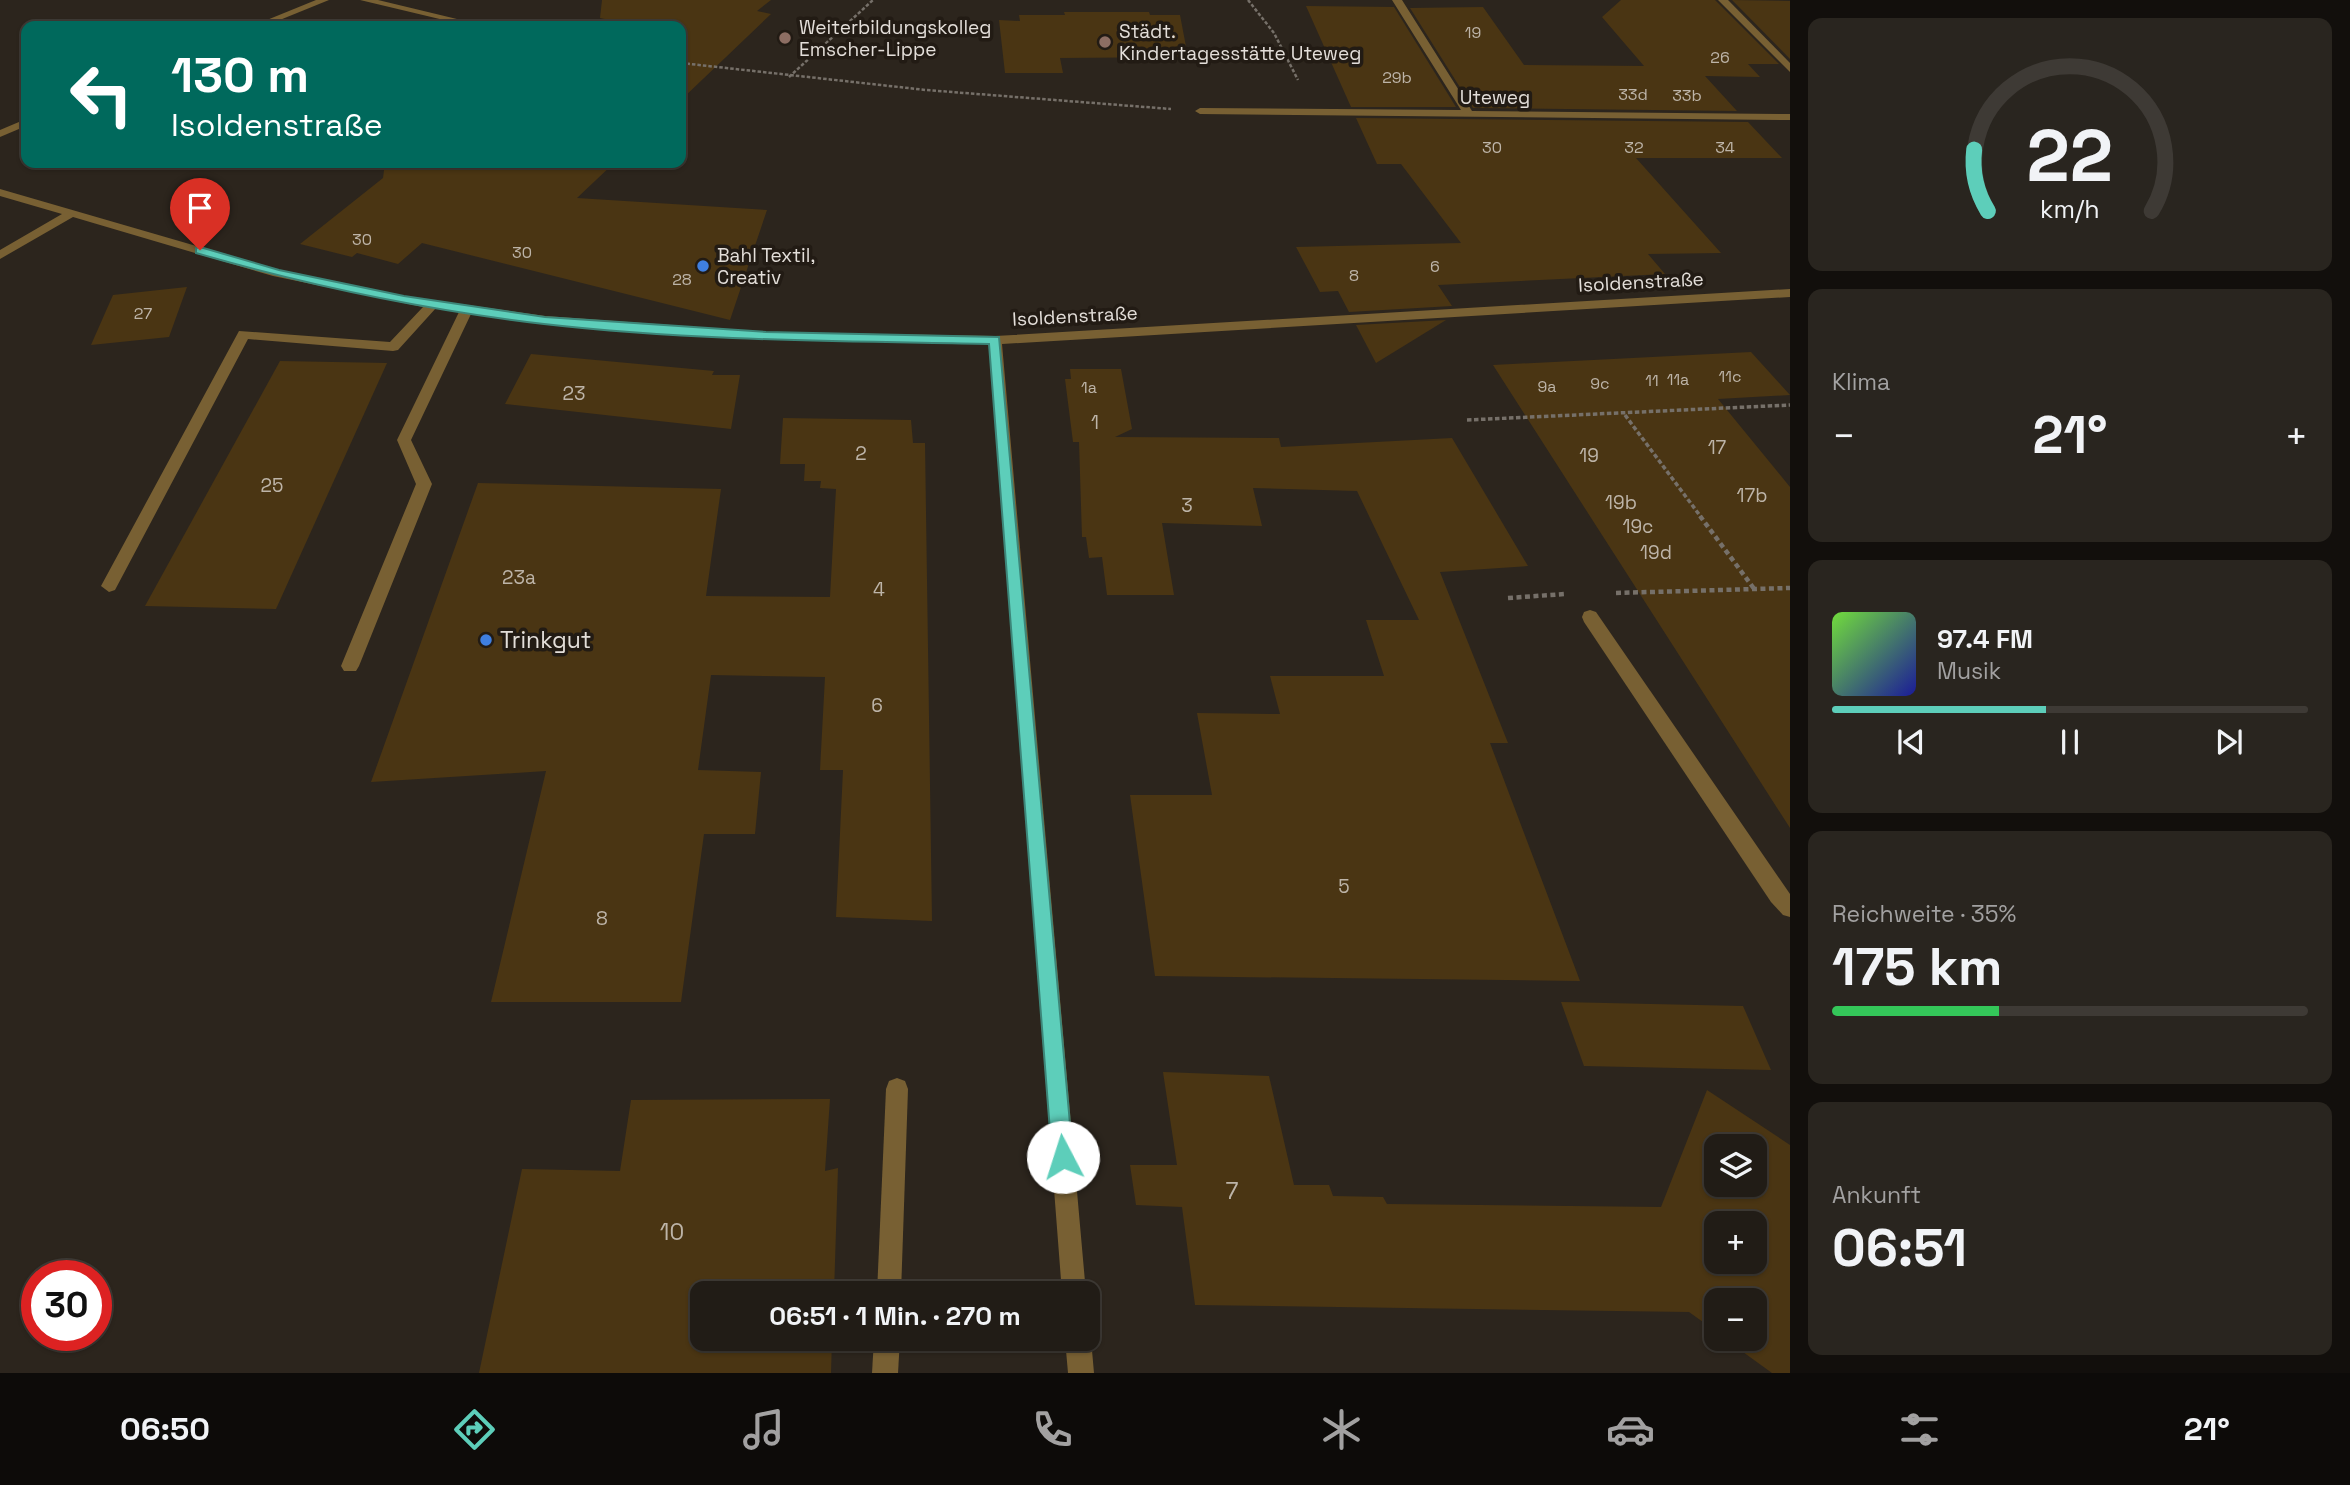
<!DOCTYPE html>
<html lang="de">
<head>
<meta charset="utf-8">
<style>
	body { margin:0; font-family:"Space Grotesk",sans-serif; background:#29251f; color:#f1f3f6; height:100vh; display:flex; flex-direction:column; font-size:26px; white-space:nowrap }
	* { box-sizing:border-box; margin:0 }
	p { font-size:23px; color:#a2a1a1 }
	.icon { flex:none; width:38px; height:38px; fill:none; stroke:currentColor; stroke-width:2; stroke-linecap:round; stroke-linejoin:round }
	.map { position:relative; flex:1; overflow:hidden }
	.drawer { display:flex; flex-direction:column; gap:18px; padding:18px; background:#120f0c; width:560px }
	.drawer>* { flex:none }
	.hud { position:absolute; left:21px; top:21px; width:665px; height:147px; border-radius:14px; box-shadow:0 2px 5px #0004,0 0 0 2px #3e3a35; background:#00695c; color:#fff; overflow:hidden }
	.fabs { position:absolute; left:1704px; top:1134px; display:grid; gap:14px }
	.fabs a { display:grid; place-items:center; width:63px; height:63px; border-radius:14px; background:#211c16; box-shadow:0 2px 5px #0004,0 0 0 2px #3e3a35; font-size:35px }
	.speed { position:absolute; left:21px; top:1260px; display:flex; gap:14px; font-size:35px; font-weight:700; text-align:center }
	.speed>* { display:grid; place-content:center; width:91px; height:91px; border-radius:50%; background:#211c16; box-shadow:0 2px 5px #0004,0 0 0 2px #3e3a35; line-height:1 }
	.speed .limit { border:10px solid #d22; background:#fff; color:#111 }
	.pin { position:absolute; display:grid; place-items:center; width:60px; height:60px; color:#fff; margin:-72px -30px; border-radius:50% 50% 50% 0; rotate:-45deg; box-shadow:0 0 7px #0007 }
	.pin .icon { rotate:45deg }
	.me { position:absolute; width:77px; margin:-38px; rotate:355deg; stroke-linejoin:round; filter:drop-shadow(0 0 5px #0008) }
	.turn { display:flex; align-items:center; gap:24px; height:147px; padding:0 35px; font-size:32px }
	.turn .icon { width:91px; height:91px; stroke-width:2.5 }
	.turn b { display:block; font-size:49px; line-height:60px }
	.big { font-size:52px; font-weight:800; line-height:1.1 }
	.drawer .card { flex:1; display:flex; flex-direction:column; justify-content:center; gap:10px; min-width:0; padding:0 24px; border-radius:14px; background:#29251f }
	.drawer .dial { align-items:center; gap:0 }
	.dial svg { height:182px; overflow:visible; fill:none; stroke:#3e3a35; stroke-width:7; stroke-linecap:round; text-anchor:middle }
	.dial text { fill:#f1f3f6; stroke:none }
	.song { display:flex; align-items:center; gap:21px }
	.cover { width:84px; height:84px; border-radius:10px; background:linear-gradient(135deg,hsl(100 70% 55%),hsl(240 70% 35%)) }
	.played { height:7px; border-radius:4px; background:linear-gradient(90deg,#5dceba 45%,#3e3a35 45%) }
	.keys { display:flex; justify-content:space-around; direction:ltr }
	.heat { display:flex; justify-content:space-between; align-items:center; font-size:38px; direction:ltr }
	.charge { height:10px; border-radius:5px; background:linear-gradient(90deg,#34c759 35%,#3e3a35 0) }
	.trip { position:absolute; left:690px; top:1281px; width:410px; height:70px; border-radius:14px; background:#211c16; box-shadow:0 2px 5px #0004,0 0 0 2px #3e3a35; font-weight:800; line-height:70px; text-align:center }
	.tabs { display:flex; height:112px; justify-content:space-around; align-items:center; background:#0d0b09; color:#a2a1a1 }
	.tabs .icon { width:49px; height:49px }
	.tabs .on { color:#5dceba }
	.tabs b { font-size:32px; color:#f1f3f6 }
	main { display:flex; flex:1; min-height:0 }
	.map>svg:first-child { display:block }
</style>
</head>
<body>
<main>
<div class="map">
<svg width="1790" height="1373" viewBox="0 0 1790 1373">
	<rect width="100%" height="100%" fill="#2c251d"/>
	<!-- building -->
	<g fill="#4a3513" fill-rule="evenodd">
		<polygon points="602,0 771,0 757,11 771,14 681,100 681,26 637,26 600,18"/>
		<polygon points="1621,0 1715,0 1779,64 1748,64 1760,77 1705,76 1737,111 1473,108 1410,8 1483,7 1524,65 1644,66 1602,17"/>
		<polygon points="1732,0 1790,1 1790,59"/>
		<polygon points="1306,6 1394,7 1456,107 1351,107"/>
		<polygon points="1064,12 1149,12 1150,15 1180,15 1188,57 1060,58 1063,73 1005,73 999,20 1020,21 1019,15 1065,15"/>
		<polygon points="1356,118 1748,122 1782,158 1636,158 1721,253 1648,254 1665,274 1438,285 1452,306 1349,312 1338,291 1320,292 1296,247 1461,243 1401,164 1377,164"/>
		<polygon points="385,163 614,163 577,198 767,210 730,320 422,243 398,264 357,253 352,257 300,244 383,178"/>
		<polygon points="187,287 169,337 91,345 113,295"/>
		<polygon points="1446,320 1376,363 1356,325"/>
		<polygon points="1751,352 1790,395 1718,399 1790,487 1790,828 1493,365"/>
		<polygon points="531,354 714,371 712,375 740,375 731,429 505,404"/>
		<polygon points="280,361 387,363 276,609 145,606"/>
		<polygon points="1070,369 1121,369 1132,429 1115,437 1279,438 1281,447 1452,438 1528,566 1440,572 1508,743 1490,743 1580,981 1155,976 1130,795 1212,795 1197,713 1280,714 1270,676 1384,676 1366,620 1419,620 1357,491 1253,488 1262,526 1162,523 1174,595 1107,595 1102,557 1089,558 1086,537 1082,537 1079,442 1073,442 1065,379 1071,379"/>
		<polygon points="783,418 911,420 913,443 925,443 932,921 836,917 843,770 820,770 825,677 711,675 698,770 761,772 755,834 704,834 681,1002 491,1002 546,771 371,782 478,483 721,489 706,596 830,597 836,489 820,488 821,481 804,481 805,464 780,464"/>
		<polygon points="1561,1002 1743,1006 1771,1070 1584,1066"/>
		<path d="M1163,1072L1269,1076L1294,1185H1329L1333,1196L1383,1197L1387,1204L1661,1207L1707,1090L1790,1145V1373H1772L1725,1339H1755V1300H1717V1332L1689,1312L1195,1305L1182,1207L1136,1205L1130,1165H1177ZM1717,1146H1755V1185H1717ZM1717,1223H1755V1262H1717Z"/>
		<polygon points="830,1099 825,1171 838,1168 834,1293 702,1293 702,1339 832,1339 831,1373 479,1373 522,1169 620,1171 631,1100"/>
	</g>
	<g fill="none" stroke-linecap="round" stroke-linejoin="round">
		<!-- path-far2 -->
		<g stroke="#767069" stroke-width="2.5" stroke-dasharray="3.5 2" stroke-linecap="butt">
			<polyline points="1248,0 1274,33 1298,80"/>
			<polyline points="681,63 926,90 1171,109"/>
			<polyline points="789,77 873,0"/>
		</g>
		<!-- path-far1 -->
		<g stroke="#767069" stroke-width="3.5" stroke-dasharray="4.5 2.5" stroke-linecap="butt">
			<polyline points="1625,415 1701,517"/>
			<polyline points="1467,420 1790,405"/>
		</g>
		<!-- path -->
		<g stroke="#767069" stroke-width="4.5" stroke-dasharray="5 3.5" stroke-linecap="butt">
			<polyline points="1700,516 1755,590"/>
			<polyline points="1616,593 1790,588"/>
			<polyline points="1508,598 1565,594"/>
		</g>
		<!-- minor -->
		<g fill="#786033" fill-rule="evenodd">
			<polygon points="316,0 329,0 265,26 252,26"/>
			<polygon points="360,0 378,0 486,26 469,26"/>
			<polygon points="1392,0 1402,0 1472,111 1790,114 1790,120 1200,114 1195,111 1200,108 1461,110"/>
			<polygon points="1718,0 1728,0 1790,63 1790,72"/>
			<polygon points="26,119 26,126 0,137 0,130"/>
			<path d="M0,189L279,270L404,296L545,316L766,332L995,336L1790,289V297L1002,344L1086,1293H1062L989,344C816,341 643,338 471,314L411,440L432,484L359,666L356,671H344L341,666L416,484L397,440L459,312L436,308L398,350L393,351L248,339L115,590L109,592L101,586L239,331L390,342L423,307L273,276L73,217L0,259V250L62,214L0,196Z"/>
			<polygon points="1590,610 1596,612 1790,894 1790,917 1783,915 1771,902 1584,622 1582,617 1584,612"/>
			<polygon points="897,1078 905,1081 908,1089 901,1293 877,1293 886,1089 889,1081"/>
			<polygon points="1087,1330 1091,1339 1094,1373 1068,1373 1065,1339 1087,1339"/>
			<polygon points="874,1339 900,1339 898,1373 872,1373"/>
		</g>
	</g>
	<!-- route -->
	<path fill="#5dceba" stroke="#3c8679" stroke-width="2" d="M200,247L279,270L404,296L545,317L766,332L999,337L1073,1157L1070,1165L1063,1168L1056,1165L1052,1157L989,344C841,341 691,341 544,324C426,310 310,286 196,253V248Z"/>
	<!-- markers -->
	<g fill="#8d6e63" stroke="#221b14" stroke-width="2.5">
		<circle cx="785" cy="38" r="7"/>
		<circle cx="1105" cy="42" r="7"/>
	</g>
	<g fill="#3f7fe0" stroke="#221b14" stroke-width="2.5">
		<circle cx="703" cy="266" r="7"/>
		<circle cx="486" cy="640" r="7"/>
	</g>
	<g text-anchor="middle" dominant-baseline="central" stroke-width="7" stroke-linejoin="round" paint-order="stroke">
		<!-- far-number labels -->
		<g font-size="16" fill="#bdb4a8">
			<text x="1473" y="32">19</text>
			<text x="1720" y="57">26</text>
			<text x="1397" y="77">29b</text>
			<text x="1633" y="94">33d</text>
			<text x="1687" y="95">33b</text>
			<text x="1492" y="147">30</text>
			<text x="1634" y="147">32</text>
			<text x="1725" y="147">34</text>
			<text x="362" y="239">30</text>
			<text x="522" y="252">30</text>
			<text x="1435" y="266">6</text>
			<text x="1354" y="275">8</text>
			<text x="682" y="279">28</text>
			<text x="143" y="313">27</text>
			<text x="1730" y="376">11c</text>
			<text x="1678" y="379">11a</text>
			<text x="1652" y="380">11</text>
			<text x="1600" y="383">9c</text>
			<text x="1547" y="386">9a</text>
			<text x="1089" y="387">1a</text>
		</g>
		<!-- far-poi labels -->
		<g font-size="19" fill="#e3ded9" stroke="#221b14" text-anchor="start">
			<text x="799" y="27">Weiterbildungskolleg<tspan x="799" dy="22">Emscher-Lippe</tspan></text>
			<text x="1119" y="31">Städt.<tspan x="1119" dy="22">Kindertagesstätte Uteweg</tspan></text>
			<text x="717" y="255">Bahl Textil,<tspan x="717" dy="22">Creativ</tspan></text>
		</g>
		<!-- far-street labels -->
		<g font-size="19" fill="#e3ded9" stroke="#221b14">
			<text x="1495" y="97">Uteweg</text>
			<text transform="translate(1641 282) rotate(-3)">Isoldenstraße</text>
			<text transform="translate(1075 316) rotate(-3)">Isoldenstraße</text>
		</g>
		<!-- number labels -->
		<g font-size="19" fill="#bdb4a8">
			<text x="574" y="393">23</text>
			<text x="1095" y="422">1</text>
			<text x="1717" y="447">17</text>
			<text x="861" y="453">2</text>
			<text x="1589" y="455">19</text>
			<text x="272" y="485">25</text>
			<text x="1752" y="495">17b</text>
			<text x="1621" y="502">19b</text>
			<text x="1187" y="505">3</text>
			<text x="1638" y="526">19c</text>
			<text x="1656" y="552">19d</text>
			<text x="519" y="577">23a</text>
			<text x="879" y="589">4</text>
			<text x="877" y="705">6</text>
			<text x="1344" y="886">5</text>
			<text x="602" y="918">8</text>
		</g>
		<!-- poi labels -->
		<g font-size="23" fill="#e3ded9" stroke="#221b14" text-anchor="start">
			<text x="500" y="640">Trinkgut</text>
		</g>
		<!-- near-number labels -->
		<g font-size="23" fill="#bdb4a8">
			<text x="1232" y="1191">7</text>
			<text x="672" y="1232">10</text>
		</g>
	</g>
</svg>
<div class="fabs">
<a><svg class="icon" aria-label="layers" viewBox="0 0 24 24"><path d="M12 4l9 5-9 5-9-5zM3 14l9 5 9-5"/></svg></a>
<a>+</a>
<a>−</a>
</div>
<div class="speed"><div class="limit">30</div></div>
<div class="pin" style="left:200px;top:250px;background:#d93025"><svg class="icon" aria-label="arrive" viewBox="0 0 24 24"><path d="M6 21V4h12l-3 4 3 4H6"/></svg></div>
<svg class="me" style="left:1063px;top:1157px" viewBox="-20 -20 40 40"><circle r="19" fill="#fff"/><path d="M0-13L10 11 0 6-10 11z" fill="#5dceba"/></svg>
<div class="trip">06:51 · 1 Min. · 270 m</div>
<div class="hud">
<div class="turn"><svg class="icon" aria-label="left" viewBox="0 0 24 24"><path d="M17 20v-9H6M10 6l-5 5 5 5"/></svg><div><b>130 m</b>Isoldenstraße</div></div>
</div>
</div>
<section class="drawer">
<div class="card dial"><svg viewBox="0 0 100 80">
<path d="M14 69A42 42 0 1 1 86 69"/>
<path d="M14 69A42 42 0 0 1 8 42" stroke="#5dceba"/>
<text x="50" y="56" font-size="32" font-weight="700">22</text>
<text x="50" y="72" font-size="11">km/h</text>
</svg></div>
<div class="card"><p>Klima</p>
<div class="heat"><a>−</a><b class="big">21°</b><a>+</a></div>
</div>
<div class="card">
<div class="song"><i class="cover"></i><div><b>97.4 FM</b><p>Musik</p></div></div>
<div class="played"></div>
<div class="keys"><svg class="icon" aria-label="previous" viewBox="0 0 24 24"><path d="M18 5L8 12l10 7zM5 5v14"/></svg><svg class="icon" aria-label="pause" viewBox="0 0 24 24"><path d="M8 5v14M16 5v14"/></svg><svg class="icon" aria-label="next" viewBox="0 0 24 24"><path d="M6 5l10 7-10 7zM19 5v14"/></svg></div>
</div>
<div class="card"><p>Reichweite · 35%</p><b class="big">175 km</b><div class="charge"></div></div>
<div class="card"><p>Ankunft</p><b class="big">06:51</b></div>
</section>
</main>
<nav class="tabs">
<b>06:50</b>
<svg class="icon on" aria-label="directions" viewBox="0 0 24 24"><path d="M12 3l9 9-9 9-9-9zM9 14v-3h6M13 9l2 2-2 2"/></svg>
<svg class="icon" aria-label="music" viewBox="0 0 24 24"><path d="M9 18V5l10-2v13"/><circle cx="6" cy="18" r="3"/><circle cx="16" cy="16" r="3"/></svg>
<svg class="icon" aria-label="phone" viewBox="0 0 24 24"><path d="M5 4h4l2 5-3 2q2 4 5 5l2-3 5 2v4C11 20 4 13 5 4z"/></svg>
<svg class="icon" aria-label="climate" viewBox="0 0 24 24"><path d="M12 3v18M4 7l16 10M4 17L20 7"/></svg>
<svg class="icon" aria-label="car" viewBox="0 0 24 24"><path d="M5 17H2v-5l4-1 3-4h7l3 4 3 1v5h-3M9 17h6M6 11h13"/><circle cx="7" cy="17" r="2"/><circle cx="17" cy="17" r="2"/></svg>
<svg class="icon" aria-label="filters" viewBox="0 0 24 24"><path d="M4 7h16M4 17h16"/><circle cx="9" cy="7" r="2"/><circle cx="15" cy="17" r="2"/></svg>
<b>21°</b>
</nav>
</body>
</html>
